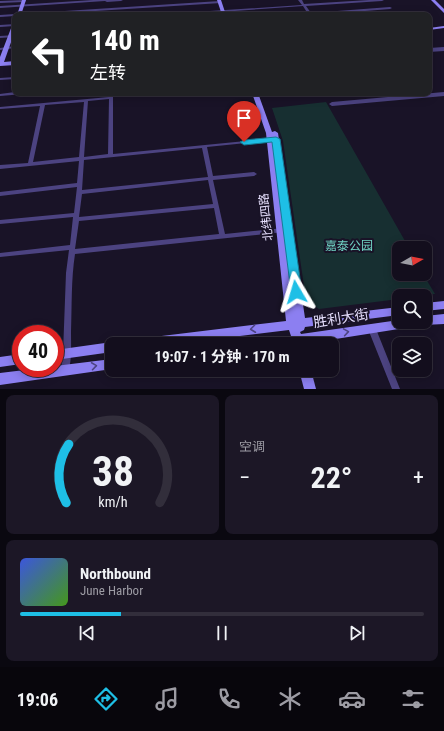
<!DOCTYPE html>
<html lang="zh">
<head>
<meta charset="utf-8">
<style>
	body { margin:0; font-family:"Roboto Condensed","Noto Sans SC",sans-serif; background:#1c1726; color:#f1f3f6; height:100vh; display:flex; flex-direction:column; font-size:15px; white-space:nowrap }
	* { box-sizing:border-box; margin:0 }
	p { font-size:13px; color:#9d9ca4 }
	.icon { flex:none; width:22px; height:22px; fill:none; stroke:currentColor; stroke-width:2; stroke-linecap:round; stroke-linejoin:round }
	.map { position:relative; height:389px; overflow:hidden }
	.panel { display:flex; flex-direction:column; gap:6px; padding:6px; background:#0a0810; flex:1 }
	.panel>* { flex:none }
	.banner { position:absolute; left:12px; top:12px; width:420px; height:84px; border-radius:8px; box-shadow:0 2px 10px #0003,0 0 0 1px #322e3b; background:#202124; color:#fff; overflow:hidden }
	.needle { width:26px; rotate:81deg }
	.controls { position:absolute; left:392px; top:241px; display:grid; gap:8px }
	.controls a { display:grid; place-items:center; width:40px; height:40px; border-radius:8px; background:#130e1d; box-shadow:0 2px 10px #0003,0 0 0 1px #322e3b; font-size:20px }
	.speed { position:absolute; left:12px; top:325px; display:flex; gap:8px; font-size:20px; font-weight:700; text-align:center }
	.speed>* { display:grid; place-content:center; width:52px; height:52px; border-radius:50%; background:#130e1d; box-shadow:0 2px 10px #0003,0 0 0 1px #322e3b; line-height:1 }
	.speed .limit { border:6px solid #d22; background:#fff; color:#111 }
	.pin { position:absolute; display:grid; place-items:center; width:34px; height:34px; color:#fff; margin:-41px -17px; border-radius:50% 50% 50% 0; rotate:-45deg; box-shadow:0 0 4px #0007 }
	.pin .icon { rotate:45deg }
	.me { position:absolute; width:44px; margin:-22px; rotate:353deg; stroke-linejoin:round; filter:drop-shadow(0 0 3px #0008) }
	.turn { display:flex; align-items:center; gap:14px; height:84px; padding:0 12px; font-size:18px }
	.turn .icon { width:52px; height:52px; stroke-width:2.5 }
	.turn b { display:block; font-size:28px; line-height:34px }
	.big { font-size:30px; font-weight:700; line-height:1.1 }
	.panel .card { flex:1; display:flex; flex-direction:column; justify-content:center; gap:6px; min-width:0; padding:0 14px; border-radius:8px; background:#1c1726 }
	.panel .dial { align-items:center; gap:0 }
	.dial svg { height:104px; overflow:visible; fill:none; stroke:#322e3b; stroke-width:7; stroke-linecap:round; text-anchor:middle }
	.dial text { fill:#f1f3f6; stroke:none }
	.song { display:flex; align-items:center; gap:12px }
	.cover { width:48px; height:48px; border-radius:6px; background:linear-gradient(135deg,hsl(230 70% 55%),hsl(100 70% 35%)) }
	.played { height:4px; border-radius:2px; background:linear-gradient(90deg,#1ebfe6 25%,#322e3b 25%) }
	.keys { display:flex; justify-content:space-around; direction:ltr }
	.heat { display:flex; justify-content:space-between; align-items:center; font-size:22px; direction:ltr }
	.panel .tiles { flex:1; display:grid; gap:6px; grid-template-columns:1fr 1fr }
	.card:last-child { grid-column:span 2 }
	.trip { position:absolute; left:105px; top:337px; width:234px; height:40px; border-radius:8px; background:#130e1d; box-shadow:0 2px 10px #0003,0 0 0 1px #322e3b; font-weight:700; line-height:40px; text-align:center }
	.dock { display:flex; height:64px; justify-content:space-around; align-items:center; background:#08060c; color:#9d9ca4 }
	.dock .icon { width:28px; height:28px }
	.dock .selected { color:#1ebfe6 }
	.dock b { font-size:18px; color:#f1f3f6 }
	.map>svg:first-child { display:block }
</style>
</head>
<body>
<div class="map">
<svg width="444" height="389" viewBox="0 0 444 389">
	<rect width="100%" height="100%" fill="#191327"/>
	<!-- green -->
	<polygon fill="#172f31" points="326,102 409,248 399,248 399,274 423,274 435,294 399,296 399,299 319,309 306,300 283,141 272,108"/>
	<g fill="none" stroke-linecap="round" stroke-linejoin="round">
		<!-- lane -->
		<g fill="#4c4381" fill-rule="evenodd">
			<polygon points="25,0 26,1 24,2 0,3 0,1"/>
			<polygon points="93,0 123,0 121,1 107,2 105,1 0,8 0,6"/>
			<polygon points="298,0 302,0 304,4 369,0 384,0 382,1 306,6 311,13 390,7 392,8 390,9 316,15 302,15 308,14 303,6 178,15 162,15 164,14 302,5"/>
			<polygon points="220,1 221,1 221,3 33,15 15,15 15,16 0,17 0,15 15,14 16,15 18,14"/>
			<polygon points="15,24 15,26 0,27 0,25"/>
			<polygon points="15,35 15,37 0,38 0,36"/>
			<polygon points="15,46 15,48 0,50 0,48"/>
			<polygon points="15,77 15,79 0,80 0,78"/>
			<polygon points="15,92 26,93 24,94 0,96 0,94"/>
			<path d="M109,93H113V154L276,138V139L274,140L207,147L213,176L254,172L257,174L254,176L213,180L225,234L284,228H286L287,230L286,232H284L75,254C71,280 72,306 71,332C71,344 72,361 68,373L65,374L62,373L61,370L63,353L66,273L69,250L0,257V253L70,245L73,217L0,224V220L74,213L77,187L0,196V192L77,183L79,161L0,169V165L28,163L40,106L0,109V107L109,97ZM109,99L108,154L84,157L88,101ZM84,102L79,157L33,162L45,105ZM202,148L208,177L82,190L84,160ZM208,180L213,204L79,217L82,194ZM214,208L219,234L75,249L79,221Z"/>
			<polygon points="372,326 375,327 376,329 400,389 392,389 368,329 369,327"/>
		</g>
		<!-- street -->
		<g fill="#4c4381" fill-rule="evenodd">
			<polygon points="444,47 444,51 429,52 429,48"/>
			<polygon points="444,92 444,96 332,106 329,104 332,102"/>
		</g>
		<!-- secondary -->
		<g fill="#8c7ff1" fill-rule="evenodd">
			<polygon points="22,0 26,0 21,15 17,15"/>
			<polygon points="217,0 221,0 226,15 222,15"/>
			<polygon points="431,0 435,0 444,9 444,13"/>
			<polygon points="13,23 15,23 15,31 4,62 15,61 15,65 0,66 0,57"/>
			<polygon points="444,26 444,28 429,30 429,28"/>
			<polygon points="252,93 258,93 272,132 275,131 278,133 305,318 399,307 399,315 305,327 304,330 300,332 301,334 399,320 399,322 425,322 425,316 444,314 444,324 424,325 304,344 261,344 262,340 266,339 291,336 289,330 176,344 132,344 133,340 137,339 286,321 266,133"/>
			<polygon points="444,301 444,309 425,311 425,303"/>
			<polygon points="112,342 116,344 112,344 112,352 55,360 55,350"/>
			<polygon points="21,354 21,364 0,367 0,357"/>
			<polygon points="112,359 112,369 0,385 0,373 41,368 55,368 55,366"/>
			<polygon points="299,370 311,370 316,389 304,389"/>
		</g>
	</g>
	<!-- one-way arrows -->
	<defs><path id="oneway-chevron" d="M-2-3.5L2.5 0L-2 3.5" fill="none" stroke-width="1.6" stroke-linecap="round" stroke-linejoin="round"/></defs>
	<g stroke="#4d4482">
		<use href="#oneway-chevron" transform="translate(253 329) rotate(173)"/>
		<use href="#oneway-chevron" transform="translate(346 332) rotate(-9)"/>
		<use href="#oneway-chevron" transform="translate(94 366) rotate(-8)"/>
	</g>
	<!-- route -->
	<polygon fill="#1ebfe6" stroke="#147c96" points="276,137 280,139 302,292 300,295 296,296 292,295 291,292 272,142 244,145 240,142 244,140"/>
	<g text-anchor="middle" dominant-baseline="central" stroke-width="4" stroke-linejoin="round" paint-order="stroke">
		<!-- street labels -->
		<g font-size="12" fill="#e4ddfb" stroke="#191327">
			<text transform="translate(266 217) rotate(-96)">北纬四路</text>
		</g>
		<!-- park labels -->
		<g font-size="12" fill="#70d4c5" stroke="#191327">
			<text x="349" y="246">嘉泰公园</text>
		</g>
		<!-- near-street labels -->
		<g font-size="14" fill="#e4ddfb" stroke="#191327">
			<text transform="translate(341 318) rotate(-9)">胜利大街</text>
		</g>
	</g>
</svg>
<div class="controls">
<a><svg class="needle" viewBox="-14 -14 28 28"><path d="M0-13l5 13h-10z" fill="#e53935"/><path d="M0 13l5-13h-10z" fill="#9d9ca4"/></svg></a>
<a><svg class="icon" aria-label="search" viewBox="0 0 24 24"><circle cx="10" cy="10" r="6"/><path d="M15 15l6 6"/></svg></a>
<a><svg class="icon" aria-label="layers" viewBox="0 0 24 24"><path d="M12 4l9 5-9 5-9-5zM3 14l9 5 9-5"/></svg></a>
</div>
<div class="speed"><div class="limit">40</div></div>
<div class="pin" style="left:244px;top:142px;background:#d93025"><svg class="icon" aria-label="arrive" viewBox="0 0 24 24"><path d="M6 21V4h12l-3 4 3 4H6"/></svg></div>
<svg class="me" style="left:296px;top:292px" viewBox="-20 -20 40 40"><path d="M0-17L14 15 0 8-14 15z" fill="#1ebfe6" stroke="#fff" stroke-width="4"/></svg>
<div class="trip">19:07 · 1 分钟 · 170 m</div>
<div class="banner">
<div class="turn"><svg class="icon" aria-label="left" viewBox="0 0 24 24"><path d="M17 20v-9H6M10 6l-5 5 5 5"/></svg><div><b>140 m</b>左转</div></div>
</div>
</div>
<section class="panel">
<div class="tiles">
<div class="card dial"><svg viewBox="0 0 100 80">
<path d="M14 69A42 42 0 1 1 86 69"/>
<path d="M14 69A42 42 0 0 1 16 24" stroke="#1ebfe6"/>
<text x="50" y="56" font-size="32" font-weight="700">38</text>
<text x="50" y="72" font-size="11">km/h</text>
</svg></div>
<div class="card"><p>空调</p>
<div class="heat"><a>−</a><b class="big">22°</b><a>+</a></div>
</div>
<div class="card">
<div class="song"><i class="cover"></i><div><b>Northbound</b><p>June Harbor</p></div></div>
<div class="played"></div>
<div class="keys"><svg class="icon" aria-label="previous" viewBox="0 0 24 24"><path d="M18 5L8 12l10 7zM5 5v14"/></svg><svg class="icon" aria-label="pause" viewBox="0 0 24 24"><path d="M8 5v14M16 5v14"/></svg><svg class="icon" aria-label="next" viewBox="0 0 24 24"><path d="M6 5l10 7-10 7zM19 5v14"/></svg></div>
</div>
</div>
</section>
<nav class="dock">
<b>19:06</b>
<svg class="icon selected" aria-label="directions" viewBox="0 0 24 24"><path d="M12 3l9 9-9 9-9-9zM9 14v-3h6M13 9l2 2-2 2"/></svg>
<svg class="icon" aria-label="music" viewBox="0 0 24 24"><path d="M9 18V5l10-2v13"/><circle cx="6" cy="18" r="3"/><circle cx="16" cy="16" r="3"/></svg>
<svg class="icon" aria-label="phone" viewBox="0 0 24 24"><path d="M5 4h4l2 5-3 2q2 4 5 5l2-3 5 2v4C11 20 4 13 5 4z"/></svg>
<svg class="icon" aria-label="climate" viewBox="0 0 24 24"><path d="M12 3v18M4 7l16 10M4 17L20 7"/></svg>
<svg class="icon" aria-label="car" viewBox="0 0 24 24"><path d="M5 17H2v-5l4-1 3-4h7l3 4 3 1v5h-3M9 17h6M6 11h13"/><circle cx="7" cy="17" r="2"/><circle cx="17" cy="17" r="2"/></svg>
<svg class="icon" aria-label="filters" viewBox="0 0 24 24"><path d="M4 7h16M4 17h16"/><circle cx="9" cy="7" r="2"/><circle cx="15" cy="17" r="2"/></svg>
</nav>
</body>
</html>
